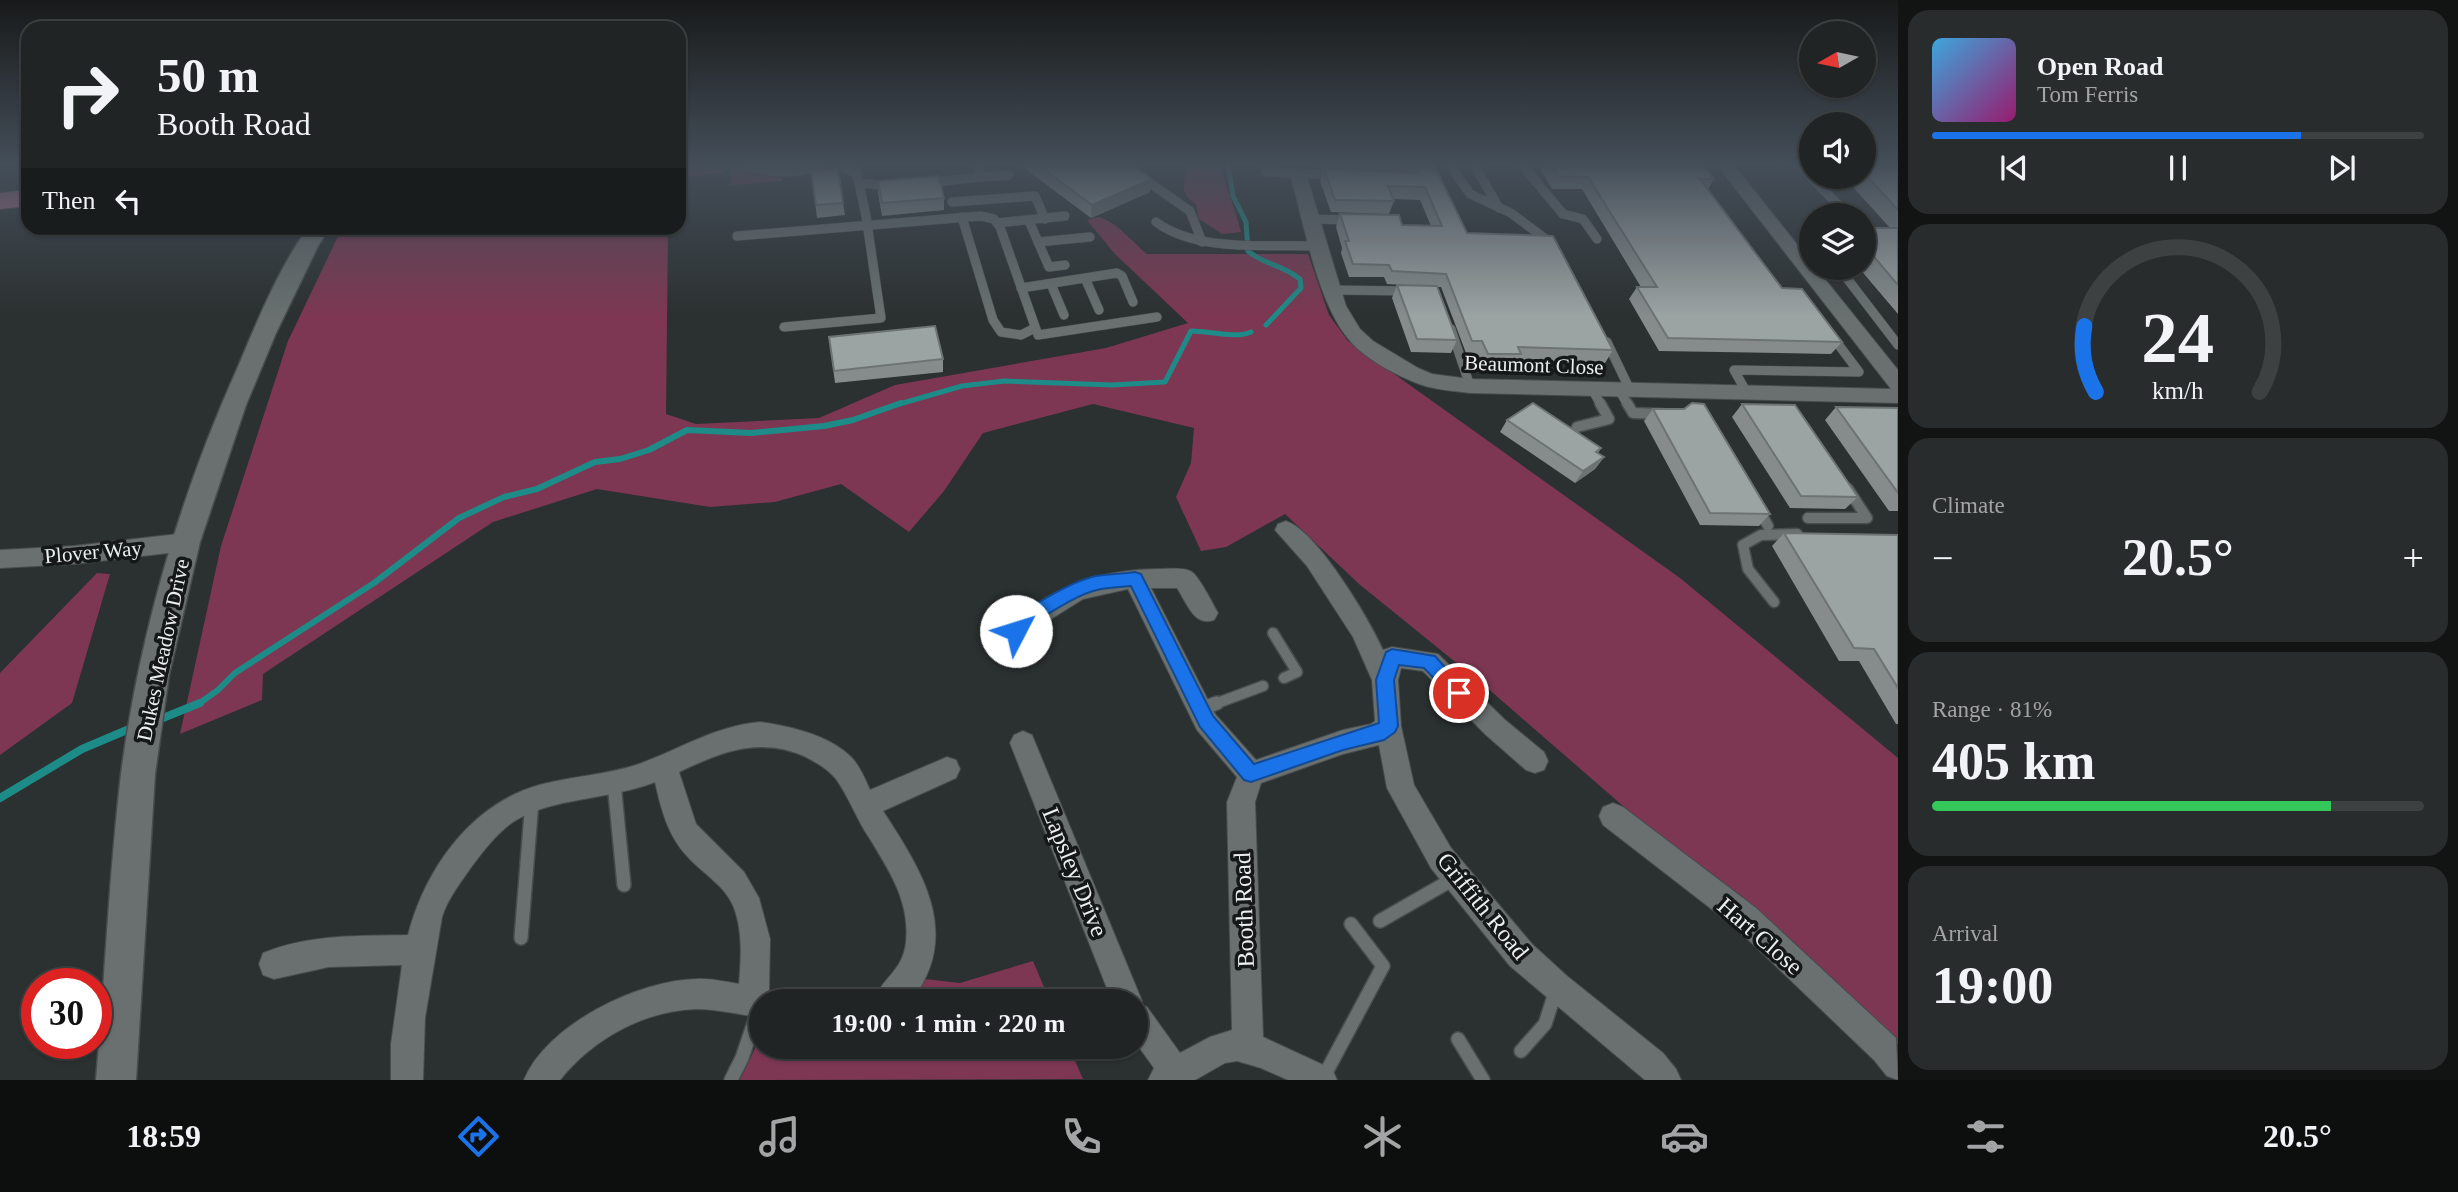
<!DOCTYPE html>
<html lang="en">
<head>
<meta charset="utf-8">
<style>
	body { margin:0; font-family:Georgia,serif; background:#282c2c; color:#f1f3f6; height:100vh; display:flex; flex-direction:column; font-size:26px; white-space:nowrap }
	* { box-sizing:border-box; margin:0 }
	p { font-size:23px; color:#a2a4a6 }
	.icon { flex:none; width:38px; height:38px; fill:none; stroke:currentColor; stroke-width:2; stroke-linecap:round; stroke-linejoin:round }
	.map { position:relative; flex:1; overflow:hidden }
	.sheet { display:flex; flex-direction:column; gap:10px; padding:10px; background:#121414; width:560px }
	.sheet>* { flex:none }
	.hud { position:absolute; left:21px; top:21px; width:665px; height:214px; border-radius:21px; box-shadow:0 2px 5px #0004,0 0 0 2px #3d4141; background:#202424; color:#f1f3f6; overflow:hidden }
	.needle { width:46px; rotate:261deg }
	.controls { position:absolute; left:1799px; top:21px; display:grid; gap:14px }
	.controls a { display:grid; place-items:center; width:77px; height:77px; border-radius:50%; background:#202424; box-shadow:0 2px 5px #0004,0 0 0 2px #3d4141; font-size:35px }
	.speed { position:absolute; left:21px; top:968px; display:flex; gap:14px; font-size:35px; font-weight:700; text-align:center }
	.speed>* { display:grid; place-content:center; width:91px; height:91px; border-radius:50%; background:#202424; box-shadow:0 2px 5px #0004,0 0 0 2px #3d4141; line-height:1 }
	.speed .limit { border:10px solid #d22; background:#fff; color:#111 }
	.pin { position:absolute; display:grid; place-items:center; width:60px; height:60px; color:#fff; margin:-30px; border:4px solid #fff; border-radius:50%; box-shadow:0 2px 7px #0007 }
	.me { position:absolute; width:77px; margin:-38px; rotate:50deg; stroke-linejoin:round; filter:drop-shadow(0 0 5px #0008) }
	.turn { display:flex; align-items:center; gap:24px; height:147px; padding:0 21px; font-size:32px }
	.turn .icon { width:91px; height:91px; stroke-width:2.5 }
	.turn b { display:block; font-size:49px; line-height:60px }
	.then { display:flex; align-items:center; height:66px; padding:0 21px; background:#0003; gap:14px; font-size:26px }
	.big { font-size:52px; font-weight:600; line-height:1.1 }
	.sheet .tile { flex:1; display:flex; flex-direction:column; justify-content:center; gap:10px; min-width:0; padding:0 24px; border-radius:21px; background:#282c2c }
	.sheet .dial { align-items:center; gap:0 }
	.dial svg { height:182px; overflow:visible; fill:none; stroke:#3d4141; stroke-width:7; stroke-linecap:round; text-anchor:middle }
	.dial text { fill:#f1f3f6; stroke:none }
	.song { display:flex; align-items:center; gap:21px }
	.cover { width:84px; height:84px; border-radius:10px; background:linear-gradient(135deg,hsl(200 70% 55%),hsl(320 70% 35%)) }
	.played { height:7px; border-radius:4px; background:linear-gradient(90deg,#1a73e8 75%,#3d4141 75%) }
	.keys { display:flex; justify-content:space-around; direction:ltr }
	.heat { display:flex; justify-content:space-between; align-items:center; font-size:38px; direction:ltr }
	.charge { height:10px; border-radius:5px; background:linear-gradient(90deg,#34c759 81%,#3d4141 0) }
	.trip { position:absolute; left:749px; top:989px; width:399px; height:70px; border-radius:35px; background:#202424; box-shadow:0 2px 5px #0004,0 0 0 2px #3d4141; font-weight:600; line-height:70px; text-align:center }
	.menu { display:flex; height:112px; justify-content:space-around; align-items:center; background:#0d0e0e; color:#a2a4a6 }
	.menu .icon { width:49px; height:49px }
	.menu .active { color:#1a73e8 }
	.menu b { font-size:32px; color:#f1f3f6 }
	main { display:flex; flex:1; min-height:0 }
	.map>svg:first-child { display:block }
</style>
</head>
<body>
<main>
<div class="map">
<svg width="1898" height="1080" viewBox="0 0 1898 1080">
	<rect width="100%" height="100%" fill="#2b3030"/>
	<!-- green -->
	<g fill="#7d3752">
		<polygon points="679,165 724,165 724,173 679,178"/>
		<polygon points="731,165 752,172 781,175 782,181 731,185"/>
		<path d="M1182,165H1221C1226,188 1235,209 1241,232L1222,234L1199,219L1196,204C1180,193 1183,186 1187,169Z"/>
		<path d="M1099,217C1118,223 1131,241 1147,254H1308L1329,315L1348,341L1680,578L1898,758V1045L1485,686L1359,584L1285,514L1226,547L1201,551L1176,497L1191,463L1194,428L1093,404L983,433L944,491L909,532L841,484L775,502L710,507L597,489L493,522L263,674L262,700L180,734L221,546L288,341L342,228H668L666,414L696,424L819,418L895,385L1106,348L1188,323L1115,254L1087,220Z"/>
		<polygon points="97,573 110,574 72,703 0,755 0,673"/>
		<polygon points="1033,961 1050,1001 908,1001 925,979 960,983"/>
		<polygon points="761,1036 761,1046 1069,1047 1083,1079 740,1080"/>
	</g>
	<g fill="none" stroke-linecap="round" stroke-linejoin="round">
		<!-- stream-far2 -->
		<g stroke="#1d8c88" stroke-width="5">
			<path d="M1228,165L1233,196L1246,222L1248,251C1264,265 1282,264 1300,279L1301,288L1266,325"/>
			<path d="M896,405L962,386L1004,381L1112,385L1165,382L1191,331C1209,331 1237,339 1251,332"/>
		</g>
		<!-- stream-far1 -->
		<polyline stroke="#1d8c88" stroke-width="6" points="197,705 218,690 235,673 374,583 459,518 504,497 537,489 595,462 620,459 649,450 687,430 751,433 824,426 853,420 901,403"/>
		<!-- stream -->
		<g stroke="#1d8c88" stroke-width="8">
			<polyline points="158,720 200,703"/>
			<polyline points="0,798 82,749 134,727"/>
		</g>
		<!-- service-far2 casing -->
		<g stroke="#474c4c" stroke-width="10">
			<g id="service-far2">
				<polyline points="841,165 858,175"/>
				<polyline points="1124,165 1190,211 1202,242"/>
				<polyline points="1450,165 1470,194 1511,213 1551,243"/>
				<polyline points="1474,165 1499,208"/>
				<polyline points="1522,165 1563,214 1583,219 1597,239"/>
				<polyline points="1799,165 1848,215"/>
				<polyline points="1266,172 1337,175"/>
				<polyline points="981,177 1009,175"/>
				<polyline points="860,183 892,186"/>
				<polyline points="926,183 981,177 978,165"/>
				<polyline points="952,202 1035,196 1045,219"/>
				<polyline points="962,217 993,320 1001,332 1021,335 1035,328"/>
				<polyline points="1312,219 1351,220"/>
				<polyline points="1029,221 1049,267 1065,265"/>
				<path d="M1156,222C1198,253 1268,244 1319,246"/>
				<polyline points="997,223 1065,216"/>
				<polyline points="737,236 981,216 994,219 1000,227 1038,335 1157,317"/>
				<polyline points="1038,242 1090,237"/>
				<polyline points="1839,268 1898,345"/>
				<polyline points="1085,278 1099,310"/>
				<polyline points="1051,284 1064,315"/>
				<polyline points="1021,288 1117,273 1122,276 1133,302"/>
				<polyline points="1333,290 1408,291"/>
				<polyline points="784,327 881,318 866,216 855,165"/>
				<polyline points="1451,329 1470,386"/>
				<polyline points="1607,342 1630,390"/>
				<polyline points="1592,389 1601,405"/>
				<polyline points="1619,390 1628,405"/>
				<polyline points="1747,393 1734,370 1859,372 1832,336"/>
			</g>
		</g>
		<!-- service-far1 casing -->
		<g stroke="#474c4c" stroke-width="13">
			<g id="service-far1">
				<polyline points="1627,403 1633,413 1662,414"/>
				<polyline points="1577,427 1609,419 1600,403"/>
				<polyline points="1758,508 1768,526"/>
				<polyline points="1808,518 1867,518 1848,489"/>
				<polyline points="1774,602 1748,569 1743,545 1761,535 1797,534"/>
				<polyline points="1273,633 1297,672 1284,678"/>
				<polyline points="1212,705 1263,686"/>
			</g>
		</g>
		<!-- service casing -->
		<g stroke="#474c4c" stroke-width="16">
			<g id="service">
				<polyline points="1200,709 1217,703"/>
				<polyline points="614,783 624,885"/>
				<polyline points="1380,921 1455,878"/>
				<polyline points="521,938 532,801"/>
				<polyline points="1458,1039 1483,1080"/>
				<polyline points="1521,1051 1545,1024 1556,990"/>
				<polyline points="731,1080 742,1058 760,1005"/>
				<polyline points="1322,1080 1383,966 1351,924"/>
			</g>
		</g>
		<!-- minor casing -->
		<g stroke="#474c4c" stroke-width="2">
			<g id="minor">
				<path d="M739,165H826C810,180 755,180 739,165Z"/>
				<path d="M1717,165H1734L1811,262V268H1816L1898,370V403L1470,393C1454,391 1437,390 1422,385C1397,376 1362,358 1346,336C1316,297 1304,222 1290,174L1298,169L1306,174L1346,306L1360,329L1373,341L1418,368L1432,374L1470,379L1891,389Z"/>
				<path d="M1286,521C1317,531 1369,619 1383,650L1392,647L1438,654L1504,719L1544,752L1548,761L1544,770L1535,773L1526,770L1486,735L1423,671L1401,668L1398,680L1401,726L1414,785L1451,848L1532,944L1567,976L1663,1053L1676,1069L1681,1080H1645L1510,966L1431,868L1387,788L1379,745L1343,754L1261,783L1255,802L1263,1037L1332,1069L1337,1080H1288L1261,1068L1237,1061L1225,1063L1195,1080H1148L1154,1068L1136,1043V1001H1112L1010,743L1014,735L1023,731L1032,735L1142,1001L1141,1005L1147,1007L1180,1053L1210,1037L1232,1030L1227,802L1237,777L1197,730L1128,589L1083,599L1016,641L1007,638L1004,631L1007,624C1054,587 1100,569 1160,569C1169,569 1185,567 1192,572C1200,578 1213,604 1218,613L1214,620C1194,627 1187,603 1177,588H1151L1215,714L1256,760L1343,730L1371,724L1375,721L1372,680L1353,637L1307,566L1275,530L1278,524Z"/>
				<polygon points="186,533 194,536 197,542 194,548 186,551 74,564 0,568 0,550 74,546"/>
				<path d="M760,722C789,726 829,735 851,757C860,766 865,779 870,790L947,757L956,760L960,769L956,778L883,811C922,871 963,934 911,1001H873C882,978 903,971 906,942C910,902 890,872 870,839C857,820 849,797 836,779C828,769 817,763 806,757C760,736 721,752 679,772L696,824L744,872L759,898L770,939L769,990L776,1001H761V1017C740,1015 717,1009 696,1009C643,1011 593,1039 560,1080H524C547,1024 639,980 697,979C711,978 726,982 739,984C741,959 743,932 734,908C726,886 702,873 687,856C668,836 661,809 655,782C611,800 551,797 513,822C497,833 484,850 472,866C461,882 448,898 442,917L425,1018L423,1080H391V1044L402,965L329,967L274,979L263,975L259,964L263,953C309,934 360,936 408,935C425,869 471,804 539,785C572,776 607,775 639,764C680,749 715,726 760,722Z"/>
				<polygon points="1613,803 1623,807 1756,908 1896,1038 1898,1080 1887,1076 1874,1060 1736,928 1603,825 1599,816 1603,807"/>
			</g>
		</g>
		<!-- tertiary casing -->
		<g stroke="#474c4c" stroke-width="3">
			<path id="tertiary" d="M308,228H330L319,244L276,333L246,405L200,542L169,675L155,774L136,1080H96C105,978 109,875 121,774C139,636 180,496 237,369C257,322 278,269 308,228Z"/>
		</g>
		<!-- trunk casing -->
		<g stroke="#474c4c" stroke-width="2">
			<polygon id="trunk" points="28,190 28,206 0,209 0,193"/>
		</g>
		<!-- service-far2 -->
		<use href="#service-far2" stroke="#69706f" stroke-width="9"/>
		<!-- service-far1 -->
		<use href="#service-far1" stroke="#69706f" stroke-width="10"/>
		<!-- service -->
		<use href="#service" stroke="#69706f" stroke-width="13"/>
		<!-- minor -->
		<use href="#minor" fill="#69706f" fill-rule="evenodd"/>
		<!-- tertiary -->
		<use href="#tertiary" fill="#69706f" fill-rule="evenodd"/>
		<!-- trunk -->
		<use href="#trunk" fill="#ae6e86" fill-rule="evenodd"/>
	</g>
	<!-- wall -->
	<g fill="#868c8c">
		<polygon points="1020,165 1132,165 1150,192 1091,218"/>
		<polygon points="1315,165 1434,165 1467,233 1613,350 1605,363 1518,360 1514,367 1481,366 1476,354 1466,353 1441,287 1437,287 1457,340 1451,353 1411,352 1392,298 1397,285 1424,286 1387,284 1384,277 1349,277 1341,253 1342,248 1336,227 1340,214 1402,225 1431,226 1420,200 1393,199 1394,201 1389,214 1331,212 1320,181 1324,169 1414,172 1411,171 1315,167"/>
		<polygon points="1538,165 1704,165 1714,179 1708,189 1782,288 1842,342 1831,354 1659,351 1629,299 1637,287 1641,287 1582,189 1552,189"/>
		<polygon points="1864,165 1898,165 1898,314 1859,268 1864,268 1864,228 1890,228 1844,177 1864,177"/>
		<polygon points="811,171 843,203 845,215 817,218"/>
		<polygon points="878,181 944,198 944,210 882,216 878,193"/>
		<polygon points="829,337 943,359 943,372 835,383"/>
		<polygon points="1742,404 1858,497 1845,509 1790,508 1732,417"/>
		<polygon points="1836,407 1898,408 1898,511 1889,511 1825,420"/>
		<polygon points="1653,409 1770,514 1759,526 1700,525 1644,421"/>
		<polygon points="1507,420 1601,448 1598,453 1604,457 1595,469 1575,483 1500,432"/>
		<polygon points="1784,533 1898,535 1898,724 1896,724 1859,661 1839,661 1772,546"/>
	</g>
	<!-- shaded-wall -->
	<g fill="#6d7272">
		<polygon points="1152,179 1150,192 1091,218 1092,205"/>
		<polygon points="1604,457 1595,469 1575,483 1583,471"/>
	</g>
	<!-- building -->
	<g fill="#9ca3a3" stroke="#6d7272" stroke-width="2">
		<polygon points="1038,165 1132,165 1152,179 1092,205"/>
		<polygon points="1422,165 1434,165 1467,233 1553,236 1613,350 1518,347 1521,354 1488,354 1482,341 1472,341 1446,274 1392,271 1389,265 1353,264 1345,241 1349,241 1340,214 1399,215 1402,225 1442,226 1425,187 1388,186 1394,201 1335,200 1324,169 1415,173 1422,169"/>
		<polygon points="1551,165 1704,165 1714,179 1700,179 1772,275 1782,288 1802,289 1842,342 1668,338 1637,287 1657,287 1588,177 1558,176"/>
		<polygon points="1864,165 1898,165 1898,210 1864,173"/>
		<polygon points="838,169 843,203 816,205 811,171"/>
		<polygon points="939,176 944,198 882,203 878,181"/>
		<polygon points="1864,228 1898,228 1898,285 1864,245"/>
		<polygon points="1397,285 1437,286 1457,340 1417,339"/>
		<polygon points="935,326 943,359 834,371 829,337"/>
		<polygon points="1533,403 1601,448 1596,452 1604,457 1583,471 1507,420"/>
		<polygon points="1692,403 1704,404 1770,514 1710,513 1653,409 1684,409"/>
		<polygon points="1742,404 1795,405 1858,497 1801,496"/>
		<polygon points="1836,407 1898,408 1898,493"/>
		<polygon points="1784,533 1898,535 1898,688 1874,649 1854,648"/>
	</g>
	<!-- sky -->
	<linearGradient id="sky" x2="0" y2="1"><stop stop-color="#181a1a"/><stop offset="0.52" stop-color="#444e59"/><stop offset="1" stop-color="#444e59" stop-opacity="0"/></linearGradient>
	<rect width="1898" height="316" fill="url(#sky)"/>
	<!-- route -->
	<path fill="#1a73e8" stroke="#114b97" stroke-width="2" d="M1135,572L1141,574L1213,716L1254,764L1379,723L1376,680L1386,652L1392,649L1435,656L1468,693L1465,698L1459,700L1453,698L1424,668L1399,665L1394,680L1398,726L1395,732L1384,740L1343,750L1251,782L1244,780L1200,727L1131,586C1120,587 1107,587 1097,590C1080,594 1061,606 1046,615C1035,622 1025,641 1010,636L1007,631C1018,610 1073,581 1096,576C1109,574 1123,574 1135,572Z"/>
	<g text-anchor="middle" dominant-baseline="central" stroke-width="7" stroke-linejoin="round" paint-order="stroke">
		<!-- street labels -->
		<g font-size="21" fill="#ecefef" stroke="#151818">
			<text transform="translate(1534 365) rotate(2)">Beaumont Close</text>
			<text transform="translate(93 552) rotate(-5)">Plover Way</text>
			<text transform="translate(163 650) rotate(-78)">Dukes Meadow Drive</text>
		</g>
		<!-- near-street labels -->
		<g font-size="24" fill="#ecefef" stroke="#151818">
			<text transform="translate(1075 872) rotate(68)">Lapsley Drive</text>
			<text transform="translate(1483 906) rotate(51)">Griffith Road</text>
			<text transform="translate(1244 910) rotate(-92)">Booth Road</text>
			<text transform="translate(1760 936) rotate(41)">Hart Close</text>
		</g>
	</g>
</svg>
<div class="controls">
<a><svg class="needle" viewBox="-14 -14 28 28"><path d="M0-13l5 13h-10z" fill="#e53935"/><path d="M0 13l5-13h-10z" fill="#a2a4a6"/></svg></a>
<a><svg class="icon" aria-label="sound" viewBox="0 0 24 24"><path d="M4 9h4l5-4v14l-5-4H4zM17 9q2 3 0 6"/></svg></a>
<a><svg class="icon" aria-label="layers" viewBox="0 0 24 24"><path d="M12 4l9 5-9 5-9-5zM3 14l9 5 9-5"/></svg></a>
</div>
<div class="speed"><div class="limit">30</div></div>
<div class="pin" style="left:1459px;top:693px;background:#d93025"><svg class="icon" aria-label="arrive" viewBox="0 0 24 24"><path d="M6 21V4h12l-3 4 3 4H6"/></svg></div>
<svg class="me" style="left:1016px;top:631px" viewBox="-20 -20 40 40"><circle r="19" fill="#fff"/><path d="M0-13L10 11 0 6-10 11z" fill="#1a73e8"/></svg>
<div class="trip">19:00 · 1 min · 220 m</div>
<div class="hud">
<div class="turn"><svg class="icon" aria-label="right" viewBox="0 0 24 24"><path d="M7 20v-9h11M14 6l5 5-5 5"/></svg><div><b>50 m</b>Booth Road</div></div>
<div class="then">Then<svg class="icon" aria-label="left" viewBox="0 0 24 24"><path d="M17 20v-9H6M10 6l-5 5 5 5"/></svg></div>
</div>
</div>
<section class="sheet">
<div class="tile">
<div class="song"><i class="cover"></i><div><b>Open Road</b><p>Tom Ferris</p></div></div>
<div class="played"></div>
<div class="keys"><svg class="icon" aria-label="previous" viewBox="0 0 24 24"><path d="M18 5L8 12l10 7zM5 5v14"/></svg><svg class="icon" aria-label="pause" viewBox="0 0 24 24"><path d="M8 5v14M16 5v14"/></svg><svg class="icon" aria-label="next" viewBox="0 0 24 24"><path d="M6 5l10 7-10 7zM19 5v14"/></svg></div>
</div>
<div class="tile dial"><svg viewBox="0 0 100 80">
<path d="M14 69A42 42 0 1 1 86 69"/>
<path d="M14 69A42 42 0 0 1 9 40" stroke="#1a73e8"/>
<text x="50" y="56" font-size="32" font-weight="700">24</text>
<text x="50" y="72" font-size="11">km/h</text>
</svg></div>
<div class="tile"><p>Climate</p>
<div class="heat"><a>−</a><b class="big">20.5°</b><a>+</a></div>
</div>
<div class="tile"><p>Range · 81%</p><b class="big">405 km</b><div class="charge"></div></div>
<div class="tile"><p>Arrival</p><b class="big">19:00</b></div>
</section>
</main>
<nav class="menu">
<b>18:59</b>
<svg class="icon active" aria-label="directions" viewBox="0 0 24 24"><path d="M12 3l9 9-9 9-9-9zM9 14v-3h6M13 9l2 2-2 2"/></svg>
<svg class="icon" aria-label="music" viewBox="0 0 24 24"><path d="M9 18V5l10-2v13"/><circle cx="6" cy="18" r="3"/><circle cx="16" cy="16" r="3"/></svg>
<svg class="icon" aria-label="phone" viewBox="0 0 24 24"><path d="M5 4h4l2 5-3 2q2 4 5 5l2-3 5 2v4C11 20 4 13 5 4z"/></svg>
<svg class="icon" aria-label="climate" viewBox="0 0 24 24"><path d="M12 3v18M4 7l16 10M4 17L20 7"/></svg>
<svg class="icon" aria-label="car" viewBox="0 0 24 24"><path d="M5 17H2v-5l4-1 3-4h7l3 4 3 1v5h-3M9 17h6M6 11h13"/><circle cx="7" cy="17" r="2"/><circle cx="17" cy="17" r="2"/></svg>
<svg class="icon" aria-label="filters" viewBox="0 0 24 24"><path d="M4 7h16M4 17h16"/><circle cx="9" cy="7" r="2"/><circle cx="15" cy="17" r="2"/></svg>
<b>20.5°</b>
</nav>
</body>
</html>
